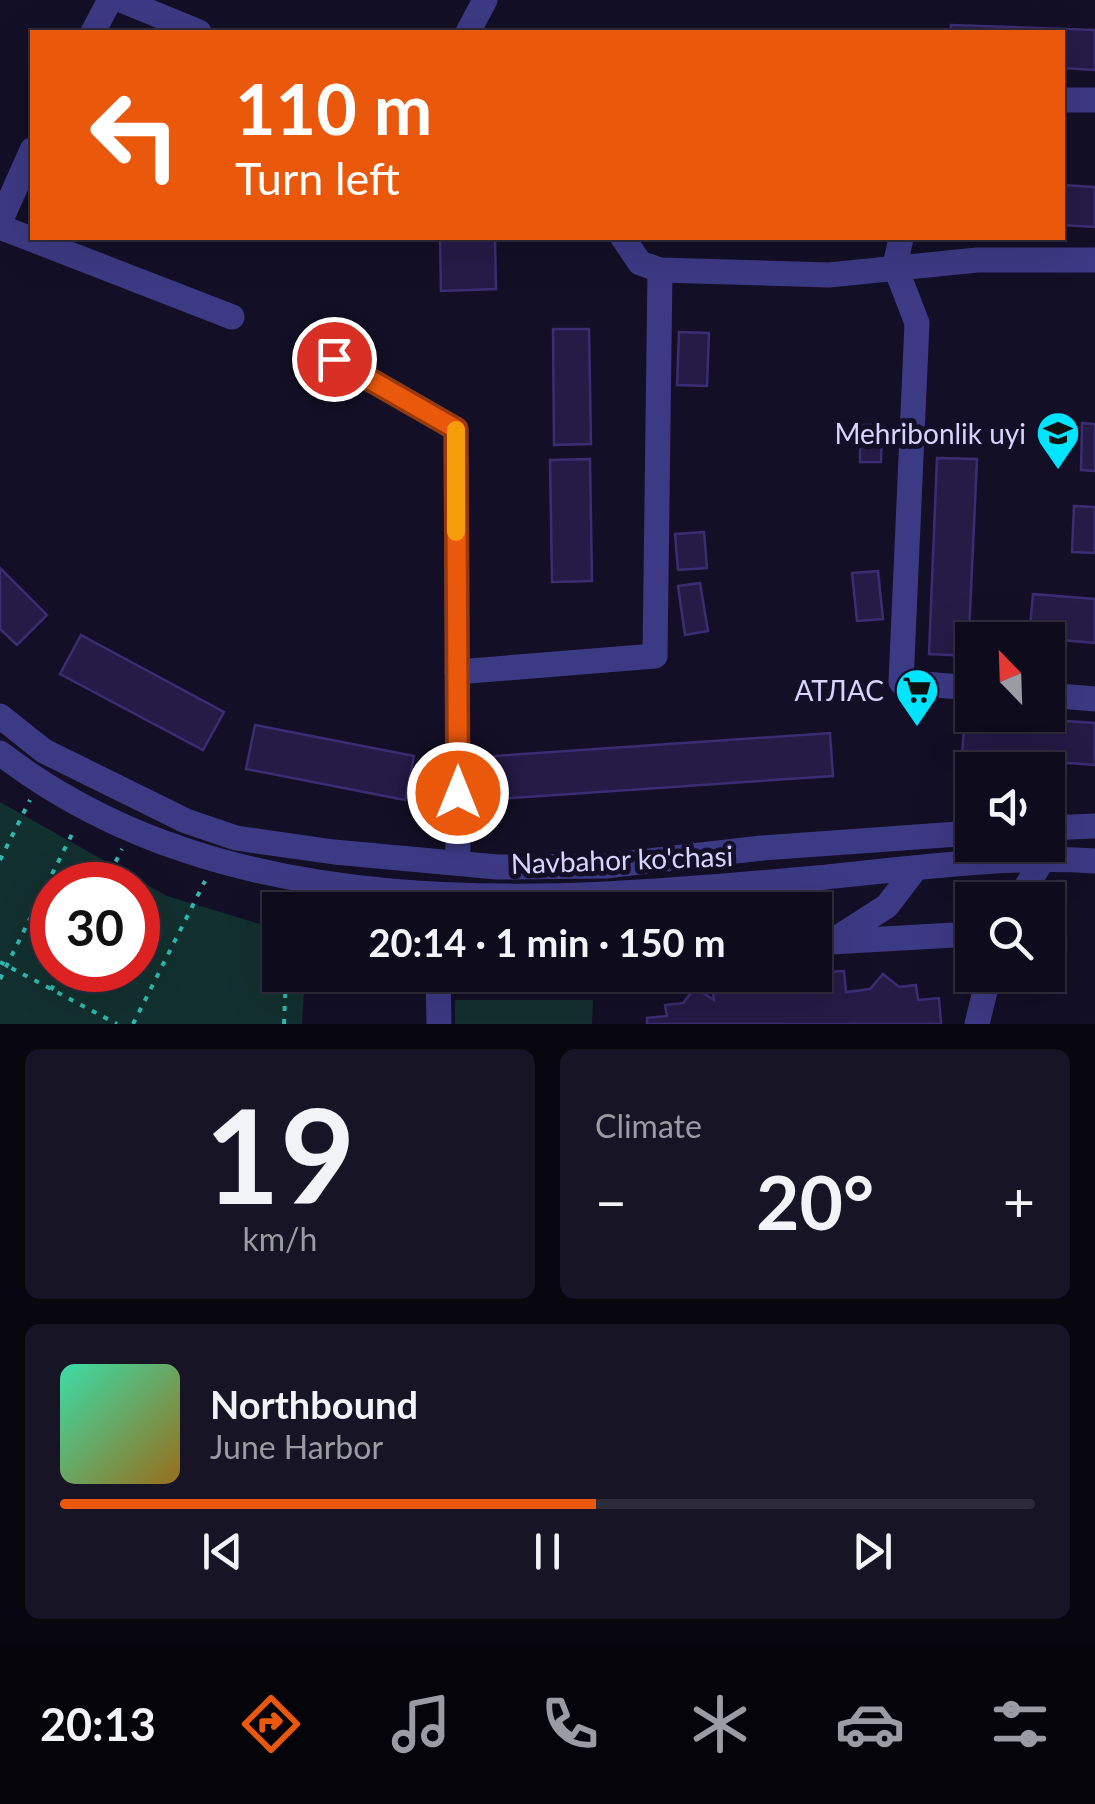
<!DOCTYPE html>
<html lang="en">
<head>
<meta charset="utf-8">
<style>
	body { margin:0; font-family:Lato,sans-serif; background:#171425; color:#f1f3f6; height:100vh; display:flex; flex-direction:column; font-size:38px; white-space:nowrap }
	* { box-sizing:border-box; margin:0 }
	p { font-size:32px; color:#9b9ba3 }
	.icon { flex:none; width:55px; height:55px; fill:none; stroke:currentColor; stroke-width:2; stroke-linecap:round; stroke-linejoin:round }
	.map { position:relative; height:1024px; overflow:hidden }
	.side { display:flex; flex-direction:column; gap:25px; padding:25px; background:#08060f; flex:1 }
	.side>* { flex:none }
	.guide { position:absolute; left:30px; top:30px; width:1035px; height:210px; border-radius:0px; box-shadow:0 10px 40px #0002,0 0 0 2px #2e2b3b; background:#ea580c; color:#fff; overflow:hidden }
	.needle { width:65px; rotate:337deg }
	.tools { position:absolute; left:955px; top:622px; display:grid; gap:20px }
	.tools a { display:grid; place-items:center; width:110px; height:110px; border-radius:0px; background:#0e0b1c; box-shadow:0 10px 40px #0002,0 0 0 2px #2e2b3b; font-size:50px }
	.speed { position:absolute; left:30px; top:862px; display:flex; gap:20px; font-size:50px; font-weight:700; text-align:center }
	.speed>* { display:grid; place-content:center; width:130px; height:130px; border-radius:50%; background:#0e0b1c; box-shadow:0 10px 40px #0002,0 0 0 2px #2e2b3b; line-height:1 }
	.speed .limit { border:15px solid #d22; background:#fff; color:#111 }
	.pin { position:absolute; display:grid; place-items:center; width:85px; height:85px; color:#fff; margin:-42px; border:5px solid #fff; border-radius:50%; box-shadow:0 2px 10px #0007 }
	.me { position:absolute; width:110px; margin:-55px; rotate:0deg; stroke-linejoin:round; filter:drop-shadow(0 0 8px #0008) }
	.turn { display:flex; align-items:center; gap:35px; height:210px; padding:0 40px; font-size:45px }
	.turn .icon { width:130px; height:130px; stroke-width:2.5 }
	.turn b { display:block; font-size:70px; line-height:85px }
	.big { font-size:75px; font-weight:700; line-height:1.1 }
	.side .widget { flex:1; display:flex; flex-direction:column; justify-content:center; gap:15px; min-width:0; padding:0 35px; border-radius:15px; background:#171425 }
	.side .dial { align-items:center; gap:0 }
	.dial b { font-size:130px; line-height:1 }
	.song { display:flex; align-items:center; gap:30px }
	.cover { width:120px; height:120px; border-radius:15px; background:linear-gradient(135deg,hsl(160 70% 55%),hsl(40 70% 35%)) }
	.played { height:10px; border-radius:5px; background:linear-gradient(90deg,#ea580c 55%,#2e2b3b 55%) }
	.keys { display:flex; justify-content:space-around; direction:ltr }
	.heat { display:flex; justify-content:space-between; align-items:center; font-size:55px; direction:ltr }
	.side .tiles { flex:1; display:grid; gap:25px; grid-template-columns:1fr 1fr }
	.widget:last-child { grid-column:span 2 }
	.trip { position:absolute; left:262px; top:892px; width:570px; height:100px; border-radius:0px; background:#0e0b1c; box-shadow:0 10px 40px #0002,0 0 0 2px #2e2b3b; font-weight:700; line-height:100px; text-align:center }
	.tabs { display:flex; height:160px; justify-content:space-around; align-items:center; background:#06040b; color:#9b9ba3 }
	.tabs .icon { width:70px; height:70px }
	.tabs .active { color:#ea580c }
	.tabs b { font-size:45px; color:#f1f3f6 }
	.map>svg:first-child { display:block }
</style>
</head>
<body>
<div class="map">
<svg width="1095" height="1024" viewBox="0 0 1095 1024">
	<rect width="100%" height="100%" fill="#130f26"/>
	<!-- green -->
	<g fill="#12302f" fill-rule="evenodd">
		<path d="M0,802L167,896L280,930V975H305L302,1024H0ZM52,885H138V970H52Z"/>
		<polygon points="455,1000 593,1000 592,1024 455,1024"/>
	</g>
	<!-- building -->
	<g fill="#241b47" stroke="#3b2d73" stroke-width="2.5">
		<polygon points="951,25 1095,30 1095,70 1062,68 1062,32 951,32"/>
		<polygon points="1062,185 1095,187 1095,227 1062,225"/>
		<polygon points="440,238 495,238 496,289 441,291"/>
		<polygon points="553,329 589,329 591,444 554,445"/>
		<polygon points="679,332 709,333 707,386 677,385"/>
		<polygon points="1082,423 1095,424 1095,471 1081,470"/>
		<polygon points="860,425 882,425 881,462 860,462"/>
		<polygon points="937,458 977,459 968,656 929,654"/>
		<polygon points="590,459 592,581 552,582 550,460"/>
		<polygon points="1074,506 1095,507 1095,553 1072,552"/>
		<polygon points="704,532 707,568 678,570 675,534"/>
		<polygon points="0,568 47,615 17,645 0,629"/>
		<polygon points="878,571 883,619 857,621 852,573"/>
		<polygon points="700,583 708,631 685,635 678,586"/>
		<polygon points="1033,594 1095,599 1095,643 1029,637"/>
		<polygon points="81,635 224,712 203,750 60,674"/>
		<polygon points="965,714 1095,723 1095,765 962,755"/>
		<polygon points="255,725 414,756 405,800 246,769"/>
		<polygon points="830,733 833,776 497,799 494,756"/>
		<polygon points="844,971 846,992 870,989 883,974 899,987 916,985 918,1000 939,998 941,1024 647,1024 647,1018 667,1016 665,1005 683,1003 695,988 714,1000 712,983 729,981 730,990 765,986 764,977 782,975 783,985 828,980 827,972"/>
	</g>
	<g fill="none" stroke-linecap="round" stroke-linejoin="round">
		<!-- path -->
		<g stroke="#2fb8b0" stroke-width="4" stroke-dasharray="5 8" stroke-linecap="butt">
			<polyline points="0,860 30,800"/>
			<polyline points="104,885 122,849"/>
			<polyline points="288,910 288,905"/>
			<polyline points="0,962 117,1024"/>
			<polyline points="0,979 74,830"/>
			<polyline points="51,990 61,970"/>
			<polyline points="133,1024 205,881"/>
			<polyline points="284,1024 286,975"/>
		</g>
		<!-- minor -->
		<g stroke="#3d3a85" stroke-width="25">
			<polyline points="121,0 199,32"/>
			<polyline points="93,32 110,0"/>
			<polyline points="468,32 485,0"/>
			<polyline points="1062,100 1095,100"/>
			<polyline points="0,222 32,150"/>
			<polyline points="0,227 232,317"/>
			<polyline points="623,238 640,263 660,270 829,275 977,260 1095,260"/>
			<polyline points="901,238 895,266 917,323 901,682 972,688"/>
			<polyline points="334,359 456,429 458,863"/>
			<polyline points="457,672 655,656 660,270"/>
			<polyline points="1048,695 1095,699"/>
			<polyline points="0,716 44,751 186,821 236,838 334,852 497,867 605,866 762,848 972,833"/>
			<path d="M0,753C230,930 545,903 816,878C907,869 1003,855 1095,861"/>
			<polyline points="1048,828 1095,826"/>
			<polyline points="1018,900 1042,861"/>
			<polyline points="834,940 887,906 916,868"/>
			<polyline points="831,942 972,934"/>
			<polyline points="438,975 439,1024"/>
			<polyline points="977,1024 989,975"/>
		</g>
	</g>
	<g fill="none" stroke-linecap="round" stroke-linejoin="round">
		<!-- route casing -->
		<g stroke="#983908" stroke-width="25">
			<polyline id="route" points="334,359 456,429 458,793"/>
		</g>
		<!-- route -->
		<use href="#route" stroke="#ea580c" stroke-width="18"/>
		<!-- slow -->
		<polyline stroke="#f59e0b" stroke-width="18" points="456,430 456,532"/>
	</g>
	<!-- icons -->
	<defs>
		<g id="school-pin" transform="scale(2.25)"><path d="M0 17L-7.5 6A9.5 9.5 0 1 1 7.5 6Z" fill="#00e5ff" stroke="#130f26"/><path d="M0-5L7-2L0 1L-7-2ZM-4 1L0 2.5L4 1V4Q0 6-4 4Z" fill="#111"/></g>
		<g id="supermarket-pin" transform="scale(2.25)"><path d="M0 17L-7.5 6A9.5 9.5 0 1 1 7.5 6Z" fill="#00e5ff" stroke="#130f26"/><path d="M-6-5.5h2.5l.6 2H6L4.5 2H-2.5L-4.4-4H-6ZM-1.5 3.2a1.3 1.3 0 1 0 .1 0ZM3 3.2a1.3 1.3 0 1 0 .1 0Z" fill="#111"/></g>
	</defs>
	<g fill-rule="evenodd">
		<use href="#school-pin" x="1058" y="433"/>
		<use href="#supermarket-pin" x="917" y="690"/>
	</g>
	<g text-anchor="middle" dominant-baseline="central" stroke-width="10" stroke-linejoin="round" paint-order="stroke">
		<!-- poi labels -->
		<g font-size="28" fill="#d9d4ff" stroke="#130f26" text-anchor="end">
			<text x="1026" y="433">Mehribonlik uyi</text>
			<text x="884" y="690">АТЛАС</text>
		</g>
		<!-- street labels -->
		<g font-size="28" fill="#d9d4ff" stroke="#130f26">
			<text transform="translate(622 859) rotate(-2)">Navbahor ko'chasi</text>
		</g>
	</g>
</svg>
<div class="tools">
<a><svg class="needle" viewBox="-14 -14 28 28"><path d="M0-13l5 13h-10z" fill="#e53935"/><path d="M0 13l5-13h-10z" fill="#9b9ba3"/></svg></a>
<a><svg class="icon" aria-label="sound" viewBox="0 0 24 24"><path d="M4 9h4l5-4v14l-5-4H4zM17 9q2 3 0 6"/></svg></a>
<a><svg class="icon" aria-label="search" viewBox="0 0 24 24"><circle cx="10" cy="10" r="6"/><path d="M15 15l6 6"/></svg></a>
</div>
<div class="speed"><div class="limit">30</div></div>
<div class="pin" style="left:334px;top:359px;background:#d93025"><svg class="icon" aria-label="arrive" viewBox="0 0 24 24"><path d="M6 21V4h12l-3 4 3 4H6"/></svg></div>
<svg class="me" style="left:458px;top:793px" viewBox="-20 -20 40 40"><circle r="17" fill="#ea580c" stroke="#fff" stroke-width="3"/><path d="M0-11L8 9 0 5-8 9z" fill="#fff"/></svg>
<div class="trip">20:14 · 1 min · 150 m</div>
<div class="guide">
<div class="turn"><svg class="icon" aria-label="left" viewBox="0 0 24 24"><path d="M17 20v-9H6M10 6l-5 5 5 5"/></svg><div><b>110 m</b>Turn left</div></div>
</div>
</div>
<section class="side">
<div class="tiles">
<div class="widget dial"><b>19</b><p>km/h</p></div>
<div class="widget"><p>Climate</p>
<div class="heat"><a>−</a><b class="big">20°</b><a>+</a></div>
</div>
<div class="widget">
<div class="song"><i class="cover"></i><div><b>Northbound</b><p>June Harbor</p></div></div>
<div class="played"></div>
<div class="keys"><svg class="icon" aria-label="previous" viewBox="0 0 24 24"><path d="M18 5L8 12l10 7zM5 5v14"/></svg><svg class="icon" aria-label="pause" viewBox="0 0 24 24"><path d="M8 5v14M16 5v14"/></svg><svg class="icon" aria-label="next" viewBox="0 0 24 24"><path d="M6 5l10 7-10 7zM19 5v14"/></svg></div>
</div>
</div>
</section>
<nav class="tabs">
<b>20:13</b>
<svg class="icon active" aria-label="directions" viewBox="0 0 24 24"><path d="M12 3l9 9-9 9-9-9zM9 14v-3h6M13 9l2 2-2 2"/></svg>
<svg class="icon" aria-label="music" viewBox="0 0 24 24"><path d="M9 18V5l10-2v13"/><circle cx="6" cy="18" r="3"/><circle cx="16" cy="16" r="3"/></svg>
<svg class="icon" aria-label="phone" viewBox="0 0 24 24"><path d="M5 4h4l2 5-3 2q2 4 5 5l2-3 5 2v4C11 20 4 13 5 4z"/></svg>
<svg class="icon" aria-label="climate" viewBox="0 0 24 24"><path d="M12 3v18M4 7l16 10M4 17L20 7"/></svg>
<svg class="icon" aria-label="car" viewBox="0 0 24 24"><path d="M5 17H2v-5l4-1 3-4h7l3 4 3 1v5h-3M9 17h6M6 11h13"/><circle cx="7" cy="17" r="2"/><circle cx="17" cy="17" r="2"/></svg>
<svg class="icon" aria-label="filters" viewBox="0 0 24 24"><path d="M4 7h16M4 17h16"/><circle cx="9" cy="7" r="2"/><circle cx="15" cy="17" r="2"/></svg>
</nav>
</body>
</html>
